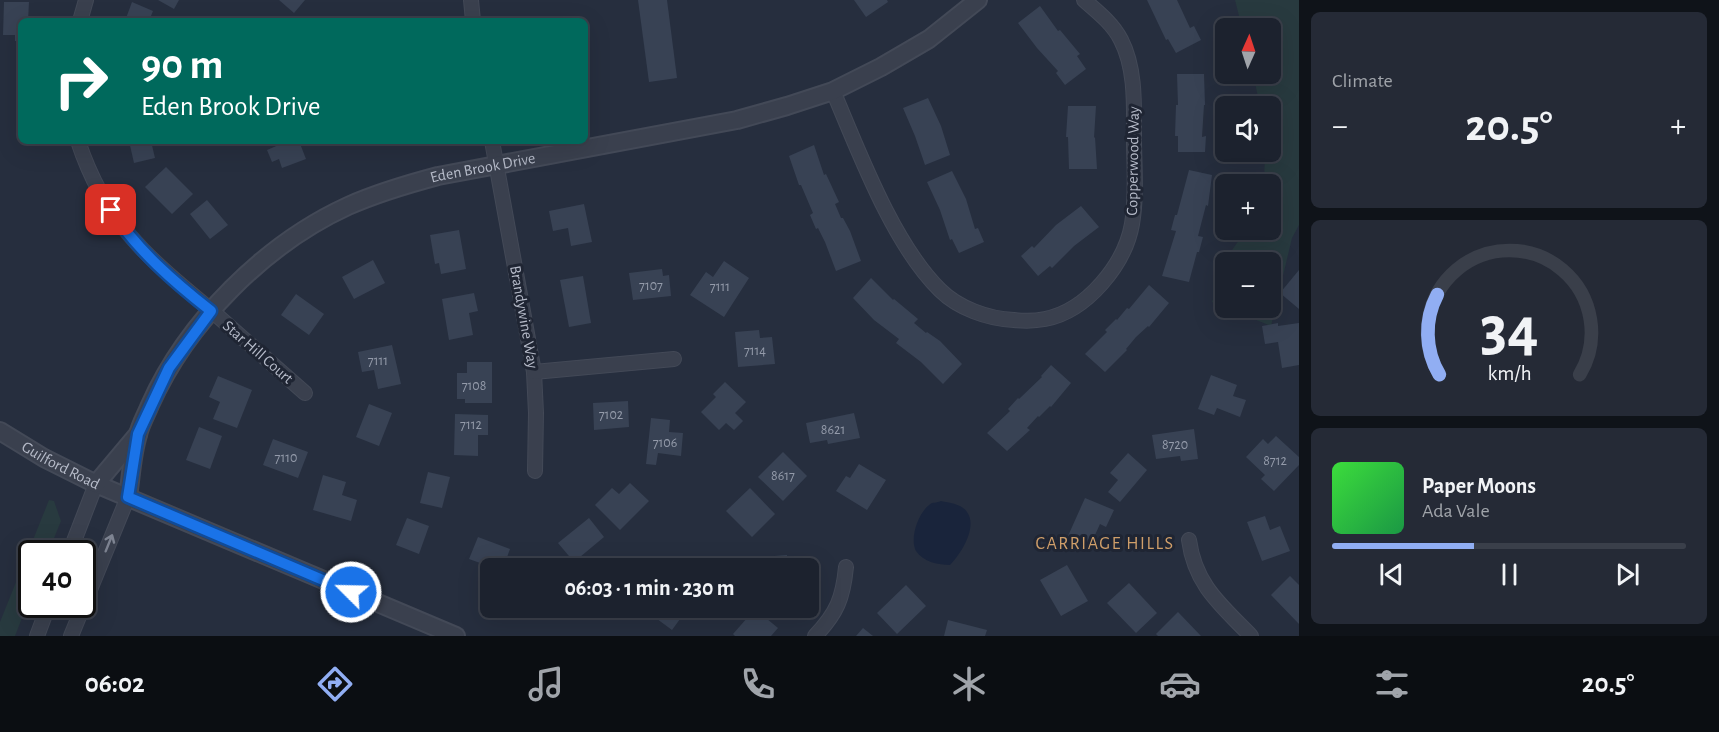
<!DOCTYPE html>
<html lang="en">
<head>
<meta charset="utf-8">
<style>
	body { margin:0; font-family:"Alegreya Sans",sans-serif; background:#252a36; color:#f1f3f6; height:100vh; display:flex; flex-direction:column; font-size:22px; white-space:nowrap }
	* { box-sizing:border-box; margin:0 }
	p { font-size:20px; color:#a0a4aa }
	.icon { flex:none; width:33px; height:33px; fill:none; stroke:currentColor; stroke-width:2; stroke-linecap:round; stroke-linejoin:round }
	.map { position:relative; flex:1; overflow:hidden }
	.drawer { display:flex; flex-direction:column; gap:12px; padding:12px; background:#0f1319; width:420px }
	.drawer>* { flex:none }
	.banner { position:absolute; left:18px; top:18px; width:570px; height:126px; border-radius:9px; box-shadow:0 6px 24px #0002,0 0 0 2px #3a3f4a; background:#00695c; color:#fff; overflow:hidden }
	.needle { width:39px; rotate:3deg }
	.fabs { position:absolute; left:1215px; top:18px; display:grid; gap:12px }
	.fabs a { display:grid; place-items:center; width:66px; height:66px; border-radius:9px; background:#1c222e; box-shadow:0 6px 24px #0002,0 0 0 2px #3a3f4a; font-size:30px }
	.speed { position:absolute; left:18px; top:540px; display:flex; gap:12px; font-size:30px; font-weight:700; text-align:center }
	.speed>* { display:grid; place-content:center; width:78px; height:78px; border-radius:50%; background:#1c222e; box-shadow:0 6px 24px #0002,0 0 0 2px #3a3f4a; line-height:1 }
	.speed .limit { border:3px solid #111; border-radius:9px; background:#fff; color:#111 }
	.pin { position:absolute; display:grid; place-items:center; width:51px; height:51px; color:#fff; margin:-26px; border-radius:12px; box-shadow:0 3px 9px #0006 }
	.me { position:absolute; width:66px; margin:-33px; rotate:293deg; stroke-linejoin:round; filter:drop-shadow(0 0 4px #0008) }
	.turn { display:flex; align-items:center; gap:21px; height:126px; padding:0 24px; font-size:27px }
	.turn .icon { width:78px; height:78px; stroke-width:2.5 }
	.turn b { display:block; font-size:42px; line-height:51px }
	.big { font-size:45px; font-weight:700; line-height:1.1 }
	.drawer .tile { flex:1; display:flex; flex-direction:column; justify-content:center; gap:9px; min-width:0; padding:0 21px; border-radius:9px; background:#252a36 }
	.drawer .dial { align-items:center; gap:0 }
	.dial svg { height:156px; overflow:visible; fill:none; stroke:#3a3f4a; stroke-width:7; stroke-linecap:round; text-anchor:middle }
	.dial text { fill:#f1f3f6; stroke:none }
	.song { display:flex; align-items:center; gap:18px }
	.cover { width:72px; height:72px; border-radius:9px; background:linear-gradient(135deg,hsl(120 70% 55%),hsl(140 70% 35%)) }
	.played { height:6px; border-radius:3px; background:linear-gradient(90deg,#91aef3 40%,#3a3f4a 40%) }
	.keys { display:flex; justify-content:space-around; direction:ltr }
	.heat { display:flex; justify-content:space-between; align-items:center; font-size:33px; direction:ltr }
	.trip { position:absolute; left:480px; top:558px; width:339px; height:60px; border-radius:9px; background:#1c222e; box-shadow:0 6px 24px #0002,0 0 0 2px #3a3f4a; font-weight:700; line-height:60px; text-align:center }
	.tabs { display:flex; height:96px; justify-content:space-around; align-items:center; background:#0b0e12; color:#a0a4aa }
	.tabs .icon { width:42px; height:42px }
	.tabs .selected { color:#91aef3 }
	.tabs b { font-size:27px; color:#f1f3f6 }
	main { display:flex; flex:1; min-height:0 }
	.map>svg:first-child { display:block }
</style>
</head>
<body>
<main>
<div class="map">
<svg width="1299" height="636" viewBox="0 0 1299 636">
	<rect width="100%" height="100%" fill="#262e3e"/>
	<!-- green -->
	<g fill="#283a3f">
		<polygon points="1235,0 1299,0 1299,225 1292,238 1271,326 1212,302 1225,265 1226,308 1270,308 1270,262 1226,262 1230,253 1246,230 1270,230 1270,184 1264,184 1265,152 1270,152 1270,106 1260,106 1253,74 1270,74 1270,28 1242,28"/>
		<polygon points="49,500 54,501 61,521 48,553 32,554 31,595 15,636 0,636 0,622"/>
	</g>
	<!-- water -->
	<path fill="#19243b" d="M941,501C950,503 962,504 967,512C978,527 961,554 950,565C939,565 923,562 916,551C909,538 919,510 932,503C932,503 940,502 941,501Z"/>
	<!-- building -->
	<g fill="#384254">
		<polygon points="158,0 179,0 174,9"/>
		<polygon points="279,0 305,0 294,13"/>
		<polygon points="638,0 667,0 677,78 649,82"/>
		<polygon points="854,0 887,0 888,2 866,17"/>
		<polygon points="1147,0 1177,0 1190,28 1194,26 1201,40 1176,53 1168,39 1166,40"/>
		<polygon points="4,2 29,2 28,21 21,21 21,41 15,41 15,35 3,35"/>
		<polygon points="132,2 153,11 149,21 125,21"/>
		<polygon points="1040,6 1058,31 1060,30 1080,54 1077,56 1086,69 1065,85 1056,73 1058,71 1037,48 1018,23"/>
		<polygon points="1177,74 1204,74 1205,105 1204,105 1202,137 1206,136 1205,152 1178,152 1178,136 1175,136 1176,105 1178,105"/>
		<polygon points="928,98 941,126 950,155 925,165 915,136 903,108"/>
		<polygon points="1068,106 1096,106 1094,138 1095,137 1097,169 1069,169 1068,137 1066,137"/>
		<polygon points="129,141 151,141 155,158 134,163"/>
		<polygon points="279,141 299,141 306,159 282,168 279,159 272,162 267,150 281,144"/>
		<polygon points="814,145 824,175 826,174 839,202 835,204 841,218 843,218 850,231 861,261 836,271 825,242 818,228 816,229 810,215 813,213 801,185 799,185 789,156"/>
		<polygon points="166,167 193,194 172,214 145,187"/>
		<polygon points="1189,170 1212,175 1208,206 1206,205 1198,236 1203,237 1199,252 1197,252 1189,282 1162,276 1176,231 1171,230 1175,215 1177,215"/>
		<polygon points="952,171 966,199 975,229 978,228 984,242 959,253 952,239 950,240 940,210 927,182"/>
		<polygon points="207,200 228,225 210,239 190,214"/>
		<polygon points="584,204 592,242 571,246 568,228 553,231 549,211"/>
		<polygon points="1081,206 1099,227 1074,246 1052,268 1050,266 1038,276 1021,256 1032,246 1034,248 1056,225"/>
		<polygon points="459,230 466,269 441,274 439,263 435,264 430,235"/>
		<polygon points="373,260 385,283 354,299 342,277"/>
		<polygon points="724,261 749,278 724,317 690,295 706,272 713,277"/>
		<polygon points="662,269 663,276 669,275 671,296 633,300 629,273"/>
		<polygon points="1299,270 1299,309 1280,293"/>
		<polygon points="583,276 591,323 569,327 560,280"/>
		<polygon points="871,278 893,300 894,299 918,319 914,323 926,333 927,332 940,341 962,364 943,384 921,362 896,343 899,339 874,320 853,298"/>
		<polygon points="1149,285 1169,303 1149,327 1148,326 1136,337 1126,349 1127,350 1105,372 1085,354 1107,332 1105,330 1116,319 1117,320 1127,308 1129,309"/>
		<polygon points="474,293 478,311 469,313 473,335 449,340 442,299"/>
		<polygon points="296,294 324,314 309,335 281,315"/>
		<polygon points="1278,323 1278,326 1299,323 1299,365 1282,368 1278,342 1265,344 1262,326"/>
		<polygon points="759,330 760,338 772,337 775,364 738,367 735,332"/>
		<polygon points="392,345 401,384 378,389 374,370 362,372 358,352"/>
		<polygon points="467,362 492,362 492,403 465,403 465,399 457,399 457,373 467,373"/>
		<polygon points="1051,365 1071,383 1051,407 1050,406 1039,417 1038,416 1027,428 1030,430 1007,451 987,433 1010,411 1008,409 1018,398 1019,399 1042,377 1041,376"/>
		<polygon points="1211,375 1237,385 1233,396 1246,400 1240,417 1217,408 1214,415 1198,409"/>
		<polygon points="218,376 252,390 237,428 213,419 220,402 209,397"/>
		<polygon points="725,382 746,402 735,413 743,421 734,430 726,423 719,430 701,412 716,397 713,394"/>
		<polygon points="628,401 629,427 594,430 593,403"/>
		<polygon points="369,404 392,413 379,446 356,437"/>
		<polygon points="854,413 860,438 828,444 827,440 810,443 806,423"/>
		<polygon points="455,414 488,415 488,435 478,435 478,456 454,455"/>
		<polygon points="651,418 670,420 669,432 683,433 681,456 658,453 656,465 646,464"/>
		<polygon points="199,427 222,436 210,469 186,460"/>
		<polygon points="1194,429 1198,459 1181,461 1180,456 1156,459 1152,435"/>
		<polygon points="1276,436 1299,457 1299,465 1274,491 1261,479 1265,475 1246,457 1263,439 1268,444"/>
		<polygon points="273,439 308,452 298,478 263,465"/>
		<polygon points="783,452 807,476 783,501 758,477"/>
		<polygon points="1128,453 1147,470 1120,502 1108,492 1118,480 1110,473"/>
		<polygon points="859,464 886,480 867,510 836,491 846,476 850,478"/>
		<polygon points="428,472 450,477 442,508 420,503"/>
		<polygon points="323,475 346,482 342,495 357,500 351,521 313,510"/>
		<polygon points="630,483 649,501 620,530 595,505 612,488 619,494"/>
		<polygon points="750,488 775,514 752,537 726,511"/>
		<polygon points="1085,498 1114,510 1106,527 1100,524 1090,546 1068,536"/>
		<polygon points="1265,516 1270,530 1280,526 1290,551 1262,561 1247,522"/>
		<polygon points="407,518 429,526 419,554 396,545"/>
		<polygon points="589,518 604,537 574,562 558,543"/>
		<polygon points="478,537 510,549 503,568 494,568 469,559"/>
		<polygon points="787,555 788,568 762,568 761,557"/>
		<polygon points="1067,565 1088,601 1061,616 1040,580"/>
		<polygon points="1290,576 1299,585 1299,624 1271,595"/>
		<polygon points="1129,583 1157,613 1136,633 1107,603"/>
		<polygon points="906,585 926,606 897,634 877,613"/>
		<polygon points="629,608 688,608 672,630 649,613 645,619"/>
		<polygon points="755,609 778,628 771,636 735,636 733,634"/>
		<polygon points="1178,612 1201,636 1158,636 1156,634"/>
		<polygon points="948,620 987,630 985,636 944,636"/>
		<polygon points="863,628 873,636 856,636"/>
	</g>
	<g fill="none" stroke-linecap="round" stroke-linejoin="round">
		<!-- minor casing -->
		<g stroke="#434957" stroke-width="16">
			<g id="minor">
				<polyline points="471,0 473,21"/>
				<polyline points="80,21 86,0"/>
				<path d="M833,91C859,152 893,244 940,290C958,308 988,319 1014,320C1024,321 1035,321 1045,319C1087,311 1125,264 1132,224C1137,195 1134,166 1134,138C1134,106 1136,69 1121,40C1113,24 1098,12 1084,0"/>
				<path d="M78,141C105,223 148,258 212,311C243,338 274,366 305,393"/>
				<polyline points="492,141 534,372 536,413 535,471"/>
				<polyline points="534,372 674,359"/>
				<path d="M1189,540C1195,585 1221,605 1251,636"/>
				<polyline points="69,554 96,484"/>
				<polyline points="37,636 49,604"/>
				<polyline points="71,636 128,497"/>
				<path d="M815,636C837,613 843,598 846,567"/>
			</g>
		</g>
		<!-- tertiary casing -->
		<g stroke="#434957" stroke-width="20">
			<g id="tertiary">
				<path id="s1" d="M0,431L44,458L96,484L456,636"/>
				<polyline points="96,484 138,434"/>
				<path id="s2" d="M128,497C131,477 132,454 138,435C140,425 146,415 150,405C187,322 265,244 348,206C377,193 408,184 438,176L737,120L787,106L833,91L881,67L929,39L978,0"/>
			</g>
		</g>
		<!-- minor -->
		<use href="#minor" stroke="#3a404e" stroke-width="14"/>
		<!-- tertiary -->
		<use href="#tertiary" stroke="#3a404e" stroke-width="16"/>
	</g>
	<!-- one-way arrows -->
	<defs><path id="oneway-shaft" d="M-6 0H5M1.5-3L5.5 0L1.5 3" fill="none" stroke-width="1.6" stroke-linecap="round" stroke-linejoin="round" transform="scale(1.5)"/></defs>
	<use stroke="#7e8492" href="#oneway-shaft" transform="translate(109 543) rotate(-68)"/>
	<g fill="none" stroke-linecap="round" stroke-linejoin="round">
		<!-- route casing -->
		<g stroke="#114b97" stroke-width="15">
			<path id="route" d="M111,210C137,250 174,282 211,311L169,368L138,434L128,497L351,592"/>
		</g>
		<!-- route -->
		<use href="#route" stroke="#1a73e8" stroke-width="10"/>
	</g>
	<g text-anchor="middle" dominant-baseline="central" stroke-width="6" stroke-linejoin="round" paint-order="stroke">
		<!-- number labels -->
		<g font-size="14" fill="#949baa">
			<text x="651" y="286">7107</text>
			<text x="720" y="287">7111</text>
			<text x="755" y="351">7114</text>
			<text x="378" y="361">7111</text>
			<text x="474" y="386">7108</text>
			<text x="611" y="415">7102</text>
			<text x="471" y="425">7112</text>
			<text x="833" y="430">8621</text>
			<text x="665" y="443">7106</text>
			<text x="1175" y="445">8720</text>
			<text x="286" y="458">7110</text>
			<text x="1275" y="461">8712</text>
			<text x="783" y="476">8617</text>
		</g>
		<!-- street labels -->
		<g font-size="16" fill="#b6bbc9" stroke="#1f2533">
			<text transform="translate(1133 161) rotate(-89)">Copperwood Way</text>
			<text stroke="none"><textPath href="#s2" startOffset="522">Eden Brook Drive</textPath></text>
			<text transform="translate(524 317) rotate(80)">Brandywine Way</text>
			<text transform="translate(258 352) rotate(41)">Star Hill Court</text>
			<text stroke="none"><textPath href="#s1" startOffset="70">Guilford Road</textPath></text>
		</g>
		<!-- neighbourhood labels -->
		<g font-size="18" letter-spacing="1.5" fill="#d09f6a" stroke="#1f2533">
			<text x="1105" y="544">CARRIAGE HILLS</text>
		</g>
	</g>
</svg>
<div class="fabs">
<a><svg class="needle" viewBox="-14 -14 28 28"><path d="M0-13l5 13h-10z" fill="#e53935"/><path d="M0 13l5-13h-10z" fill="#a0a4aa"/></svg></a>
<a><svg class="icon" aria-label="sound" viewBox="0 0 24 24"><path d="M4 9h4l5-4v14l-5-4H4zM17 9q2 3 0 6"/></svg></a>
<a>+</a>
<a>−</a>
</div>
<div class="speed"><div class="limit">40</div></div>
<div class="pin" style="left:111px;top:210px;background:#d93025"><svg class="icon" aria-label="arrive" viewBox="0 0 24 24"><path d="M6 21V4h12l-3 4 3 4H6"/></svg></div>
<svg class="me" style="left:351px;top:592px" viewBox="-20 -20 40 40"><circle r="17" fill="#1a73e8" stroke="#fff" stroke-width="3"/><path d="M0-11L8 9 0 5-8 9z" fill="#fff"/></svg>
<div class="trip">06:03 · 1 min · 230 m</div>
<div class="banner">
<div class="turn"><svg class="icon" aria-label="right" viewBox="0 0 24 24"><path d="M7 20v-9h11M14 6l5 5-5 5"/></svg><div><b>90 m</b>Eden Brook Drive</div></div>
</div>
</div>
<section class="drawer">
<div class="tile"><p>Climate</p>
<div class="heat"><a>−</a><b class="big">20.5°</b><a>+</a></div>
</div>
<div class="tile dial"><svg viewBox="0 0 100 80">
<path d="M14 69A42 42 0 1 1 86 69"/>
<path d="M14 69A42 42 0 0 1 13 28" stroke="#91aef3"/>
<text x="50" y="56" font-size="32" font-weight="700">34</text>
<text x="50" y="72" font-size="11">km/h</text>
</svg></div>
<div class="tile">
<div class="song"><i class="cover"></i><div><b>Paper Moons</b><p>Ada Vale</p></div></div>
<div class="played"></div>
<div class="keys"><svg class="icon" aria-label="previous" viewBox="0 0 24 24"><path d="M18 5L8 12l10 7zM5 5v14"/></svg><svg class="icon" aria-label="pause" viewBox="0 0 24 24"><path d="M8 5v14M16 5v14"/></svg><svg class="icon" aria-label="next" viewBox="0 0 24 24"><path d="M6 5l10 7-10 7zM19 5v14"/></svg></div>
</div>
</section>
</main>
<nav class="tabs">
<b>06:02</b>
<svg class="icon selected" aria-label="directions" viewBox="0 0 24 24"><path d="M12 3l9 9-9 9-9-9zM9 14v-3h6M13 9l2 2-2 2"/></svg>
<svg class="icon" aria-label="music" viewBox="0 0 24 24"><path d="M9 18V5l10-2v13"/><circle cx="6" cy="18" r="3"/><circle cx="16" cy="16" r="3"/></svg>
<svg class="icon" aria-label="phone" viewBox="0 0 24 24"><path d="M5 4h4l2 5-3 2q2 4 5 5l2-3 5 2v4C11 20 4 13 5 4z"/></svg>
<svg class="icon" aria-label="climate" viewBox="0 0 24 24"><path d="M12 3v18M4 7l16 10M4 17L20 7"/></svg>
<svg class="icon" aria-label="car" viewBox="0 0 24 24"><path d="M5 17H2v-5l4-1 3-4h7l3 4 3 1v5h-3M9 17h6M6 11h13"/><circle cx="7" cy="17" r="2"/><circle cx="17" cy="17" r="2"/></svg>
<svg class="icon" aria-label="filters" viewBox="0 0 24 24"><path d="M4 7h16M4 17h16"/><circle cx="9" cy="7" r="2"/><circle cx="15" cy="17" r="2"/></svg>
<b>20.5°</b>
</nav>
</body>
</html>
